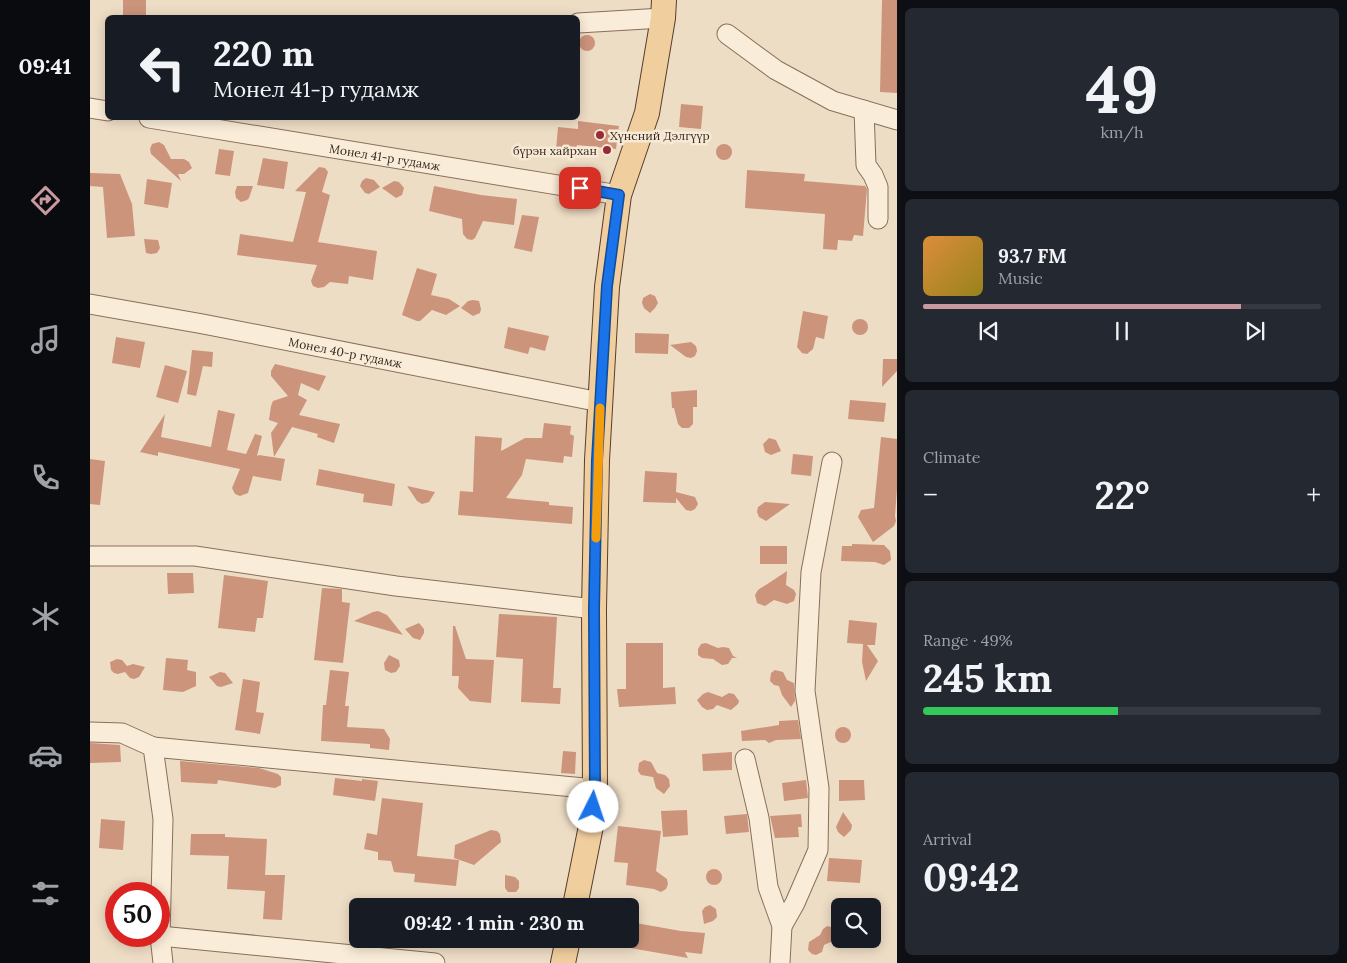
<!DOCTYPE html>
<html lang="en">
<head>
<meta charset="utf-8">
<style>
	body { margin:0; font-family:Lora,serif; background:#242831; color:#f1f3f6; height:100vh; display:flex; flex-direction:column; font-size:19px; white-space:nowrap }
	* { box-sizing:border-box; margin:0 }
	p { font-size:16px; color:#9ea1a6 }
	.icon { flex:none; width:28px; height:28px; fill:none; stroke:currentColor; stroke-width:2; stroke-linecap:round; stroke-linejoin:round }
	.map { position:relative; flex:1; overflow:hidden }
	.drawer { display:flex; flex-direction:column; gap:8px; padding:8px; background:#0d0f14; width:450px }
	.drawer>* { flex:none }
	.hud { position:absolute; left:15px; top:15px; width:475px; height:105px; border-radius:8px; box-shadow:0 2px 12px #0003; background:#171b24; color:#f1f3f6; overflow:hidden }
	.fabs { position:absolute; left:741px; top:898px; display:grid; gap:10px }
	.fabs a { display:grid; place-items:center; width:50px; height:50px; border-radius:8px; background:#171b24; box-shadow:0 2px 12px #0003; font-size:25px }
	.speed { position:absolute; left:15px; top:882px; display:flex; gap:10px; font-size:25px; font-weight:700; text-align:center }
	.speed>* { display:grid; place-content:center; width:65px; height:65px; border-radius:50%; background:#171b24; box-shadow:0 2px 12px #0003; line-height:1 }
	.speed .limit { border:8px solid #d22; background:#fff; color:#111 }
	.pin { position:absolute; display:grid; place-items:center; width:42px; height:42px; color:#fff; margin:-21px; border-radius:10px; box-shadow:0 2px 8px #0006 }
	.me { position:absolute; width:55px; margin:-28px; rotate:4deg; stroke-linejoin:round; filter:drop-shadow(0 0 4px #0008) }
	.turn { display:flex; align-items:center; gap:18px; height:105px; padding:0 25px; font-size:22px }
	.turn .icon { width:65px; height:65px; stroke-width:2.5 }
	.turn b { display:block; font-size:35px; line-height:42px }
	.big { font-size:38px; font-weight:700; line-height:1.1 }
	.drawer .tile { flex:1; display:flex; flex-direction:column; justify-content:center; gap:8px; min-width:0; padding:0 18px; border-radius:8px; background:#242831 }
	.drawer .dial { align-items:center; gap:0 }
	.dial b { font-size:65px; line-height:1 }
	.song { display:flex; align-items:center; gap:15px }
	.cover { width:60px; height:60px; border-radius:8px; background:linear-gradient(135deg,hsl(30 70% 55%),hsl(50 70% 35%)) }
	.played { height:5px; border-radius:2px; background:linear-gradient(90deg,#c999a0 80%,#363941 80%) }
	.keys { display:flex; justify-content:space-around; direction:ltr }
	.heat { display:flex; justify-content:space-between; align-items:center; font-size:28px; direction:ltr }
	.charge { height:8px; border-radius:4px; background:linear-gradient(90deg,#34c759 49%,#363941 0) }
	.trip { position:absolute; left:259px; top:898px; width:290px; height:50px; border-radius:8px; background:#171b24; box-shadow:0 2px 12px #0003; font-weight:700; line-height:50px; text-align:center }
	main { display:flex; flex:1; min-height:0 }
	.tab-bar { display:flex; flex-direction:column; width:90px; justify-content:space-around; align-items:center; background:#090b0e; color:#9ea1a6 }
	.tab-bar .icon { width:35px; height:35px }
	.tab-bar .current { color:#c999a0 }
	.tab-bar b { font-size:22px; color:#f1f3f6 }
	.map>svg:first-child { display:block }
</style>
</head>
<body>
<main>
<nav class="tab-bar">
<b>09:41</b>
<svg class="icon current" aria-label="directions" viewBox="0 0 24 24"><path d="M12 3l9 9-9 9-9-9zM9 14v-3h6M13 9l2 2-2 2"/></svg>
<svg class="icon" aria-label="music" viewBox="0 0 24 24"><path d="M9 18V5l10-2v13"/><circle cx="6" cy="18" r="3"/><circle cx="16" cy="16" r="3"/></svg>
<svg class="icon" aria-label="phone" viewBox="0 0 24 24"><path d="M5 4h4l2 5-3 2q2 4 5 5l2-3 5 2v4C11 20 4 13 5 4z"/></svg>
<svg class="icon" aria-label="climate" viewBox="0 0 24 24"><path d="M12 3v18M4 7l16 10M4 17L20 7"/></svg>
<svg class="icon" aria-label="car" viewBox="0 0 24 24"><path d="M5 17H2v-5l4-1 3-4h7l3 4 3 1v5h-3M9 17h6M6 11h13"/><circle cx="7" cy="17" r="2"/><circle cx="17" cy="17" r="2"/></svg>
<svg class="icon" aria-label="filters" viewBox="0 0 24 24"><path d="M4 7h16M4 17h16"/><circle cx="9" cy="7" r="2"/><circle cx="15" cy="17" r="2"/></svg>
</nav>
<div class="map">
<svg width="807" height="963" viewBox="0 0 807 963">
	<rect width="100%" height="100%" fill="#eeddc5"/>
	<!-- building -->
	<g fill="#cc947b">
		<rect x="33" y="0" width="23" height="17"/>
		<polygon points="792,0 807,0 807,93 790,92"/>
		<circle cx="497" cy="43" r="8"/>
		<polygon points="591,104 613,106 611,129 589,127"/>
		<polygon points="488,121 529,126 526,149 487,145 486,151 466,150 468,127 488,129"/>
		<polygon points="69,142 74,145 81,159 94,159 99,162 102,168 94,174 88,174 91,181 61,154 60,149 62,144"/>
		<circle cx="634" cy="152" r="8"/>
		<polygon points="129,149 144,151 140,176 125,174"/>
		<polygon points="173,158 198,162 194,189 167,185"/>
		<polygon points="229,167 235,168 238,172 232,192 240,195 228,242 287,251 283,280 259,276 258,284 240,282 234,287 228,288 223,286 221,281 227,265 147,255 150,234 203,242 216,192 205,191"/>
		<polygon points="657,170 715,174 714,181 775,186 777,189 773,236 764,235 762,241 748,240 747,250 733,249 735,214 655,208"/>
		<polygon points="0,173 30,174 42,204 45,236 17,238 13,187 0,186"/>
		<polygon points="276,178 284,180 290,187 279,194 275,193 270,186 272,181"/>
		<polygon points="57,179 82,183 78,208 54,204"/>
		<polygon points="304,181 309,182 314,188 312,195 306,198 292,188"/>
		<polygon points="147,186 163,186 159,198 157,200 151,202 146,198 145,192"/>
		<polygon points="344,186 391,195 427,199 424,225 393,221 385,238 382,240 377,239 373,234 372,219 339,211"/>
		<polygon points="432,215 449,217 442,252 424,248"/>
		<polygon points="54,239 68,240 70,248 67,253 61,254 56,253"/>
		<polygon points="327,268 347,274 341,295 359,299 370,306 356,315 342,310 330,321 327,321 312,315"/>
		<polygon points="560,294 565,296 568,303 565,308 560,313 554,308 552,303 553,298"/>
		<polygon points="383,300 389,301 391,309 390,313 383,316 371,308 378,301"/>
		<polygon points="713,311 738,316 734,339 726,337 723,349 717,354 712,353 707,347"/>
		<circle cx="770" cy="327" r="8"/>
		<polygon points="418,327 459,336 455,351 440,347 438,354 414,348"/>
		<polygon points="545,333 579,334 578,354 545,353"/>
		<polygon points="26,337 55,342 50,368 22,363"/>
		<polygon points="601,342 606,346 607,351 605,356 601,358 596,357 580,345"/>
		<polygon points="102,350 123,352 122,367 113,366 106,396 97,394"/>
		<polygon points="793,359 807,359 807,371 792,387"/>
		<polygon points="185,364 236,376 229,391 211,383 208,395 217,400 209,415 250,424 244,443 227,437 228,434 202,427 184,457 181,433 188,423 179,420 181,406 183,401 198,396 181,376 181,371"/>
		<polygon points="75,365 97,371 88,403 66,397"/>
		<polygon points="607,390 607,407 603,407 603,424 599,428 592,428 588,424 584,408 582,408 581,392"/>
		<polygon points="760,400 796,403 794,422 758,419"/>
		<polygon points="128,410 145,414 137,450 156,454 165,434 172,436 167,456 169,455 195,459 191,481 163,476 158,493 150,496 145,494 142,488 150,469 68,452 68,456 50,452 75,414 71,437 121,447"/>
		<polygon points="454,423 481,426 480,434 484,436 482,457 474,456 473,463 436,459 432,475 416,498 459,502 459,505 483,507 482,524 368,515 370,491 383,492 385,436 412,438 411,451 435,438 452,438"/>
		<polygon points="791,437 807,439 807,489 805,516 806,521 804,526 783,542 768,517 771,510 784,508"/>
		<polygon points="679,438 686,440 691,451 681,455 675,452 673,444"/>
		<polygon points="703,454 723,456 721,476 701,474"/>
		<polygon points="0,459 15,461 10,505 0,504"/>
		<polygon points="229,469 305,484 302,506 273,502 274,494 226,485"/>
		<polygon points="555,471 587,473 586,492 605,497 608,504 605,509 601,511 596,510 586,498 586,503 553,502"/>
		<polygon points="317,486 345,492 339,502 332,504 327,501"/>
		<polygon points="675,502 700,504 676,521 669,517 667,512 668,507"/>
		<polygon points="762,544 794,545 800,551 801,560 794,565 785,562 751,561 752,546 762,546"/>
		<rect x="670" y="546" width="27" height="18"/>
		<polygon points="697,571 696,585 704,590 706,594 704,601 697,604 684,600 675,606 667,603 665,595 668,590"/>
		<polygon points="77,573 103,573 104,593 78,594"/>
		<polygon points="134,575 178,581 173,618 167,618 165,632 128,628"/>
		<polygon points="232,588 252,589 252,602 260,603 253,663 224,660"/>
		<polygon points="288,611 297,615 313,635 264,621 283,612"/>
		<polygon points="409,614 467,617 463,688 471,688 470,704 431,702 433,659 406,657"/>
		<polygon points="759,620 787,623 785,645 777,645 788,661 776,681 772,662 773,644 757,643"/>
		<polygon points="329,623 334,629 334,633 330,640 323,638 315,629"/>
		<polygon points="363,626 365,626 376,659 404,660 401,703 380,701 368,688 369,676 362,676"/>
		<polygon points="536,643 573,643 573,688 585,687 586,704 529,707 527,689 536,689"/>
		<polygon points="616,643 628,648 633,647 639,648 643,656 647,658 642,658 638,664 632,665 623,659 612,658 608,655 608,649 611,644"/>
		<polygon points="299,655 309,660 310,666 306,672 301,673 295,670 294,663"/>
		<polygon points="76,658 98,660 97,670 106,672 106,686 93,692 73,690"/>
		<polygon points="27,659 32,660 37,666 43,664 55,667 49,677 44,679 40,678 35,672 28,674 24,673 21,670 20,662"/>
		<polygon points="240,670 259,672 255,706 259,706 257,727 294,729 300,739 299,750 280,748 280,744 231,741 233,705 236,705"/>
		<polygon points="685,670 693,672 697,680 704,683 705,701 701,707 692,695 689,686 684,685 680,681 681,673"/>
		<polygon points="130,672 135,673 143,683 131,687 127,686 119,677"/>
		<polygon points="153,679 170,682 166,712 174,713 170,734 145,730"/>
		<polygon points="618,692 632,697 639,693 644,694 649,701 648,704 641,710 627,705 623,709 617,710 612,707 607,700 613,694"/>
		<polygon points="708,720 711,739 686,740 679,743 675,740 652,741 651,731 689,725 689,721"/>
		<circle cx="753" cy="735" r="8"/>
		<polygon points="0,743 30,745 31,762 0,763"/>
		<polygon points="473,751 486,752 485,774 471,773"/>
		<polygon points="642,752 642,770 613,771 612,754"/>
		<polygon points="554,760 561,762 567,773 575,775 579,779 580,786 574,794 566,788 563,777 551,775 548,771 549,763"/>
		<polygon points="90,761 169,768 188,774 191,777 191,785 185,788 128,780 127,784 91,782"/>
		<polygon points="245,778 272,781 272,779 288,781 285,801 243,795"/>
		<polygon points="716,780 718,798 694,801 692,783"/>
		<polygon points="749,780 774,780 775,800 749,801"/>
		<polygon points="292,798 333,803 327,856 369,860 366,886 324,882 325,874 304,872 301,861 288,860 288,852 274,849 277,833 287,835"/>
		<polygon points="597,810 598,835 573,837 571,811"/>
		<polygon points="753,812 762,825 761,830 754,837 748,832 746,827"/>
		<polygon points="657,814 659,832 636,834 634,816"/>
		<polygon points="711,814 712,827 708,827 709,837 685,838 680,816"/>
		<polygon points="11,819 35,821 33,850 9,848"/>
		<polygon points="528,826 571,831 566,871 577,879 578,884 576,889 571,892 564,889 536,885 538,863 524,862"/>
		<polygon points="401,830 407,831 410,834 411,842 384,865 364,858 365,845"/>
		<polygon points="101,834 135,834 135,837 177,839 175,875 195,875 192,920 173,919 175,891 137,889 139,856 100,855"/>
		<polygon points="739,858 772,860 770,883 737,881"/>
		<circle cx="624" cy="877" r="8"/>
		<polygon points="415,875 425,877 429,881 429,888 426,892 418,892 415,888"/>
		<polygon points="620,905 626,909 627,917 623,921 614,924 612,911 615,907"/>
		<polygon points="540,922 591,931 615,933 612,954 595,952 598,958 540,948"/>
		<polygon points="737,926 745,928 748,935 745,940 734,945 732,952 726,955 722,954 718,950 719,942 730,935 733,929"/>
	</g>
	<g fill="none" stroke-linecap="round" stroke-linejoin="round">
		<!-- minor casing -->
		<g stroke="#896f5b" stroke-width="21">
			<g id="minor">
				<polyline points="488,23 573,18"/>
				<polyline points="637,34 686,70 743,101 807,120"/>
				<polyline points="0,108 18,111"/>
				<polyline points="774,110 776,165 783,175 788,187 788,219"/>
				<path id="s1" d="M59,118L529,195"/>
				<path id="s2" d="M0,304L113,324L510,402"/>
				<polyline points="0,556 105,556 306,586 504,609"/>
				<polyline points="0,732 32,733 63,747 73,819 70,936 73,963"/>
				<polyline points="63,747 505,789"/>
				<polyline points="655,759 669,818 678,887 692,926 690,963"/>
				<polyline points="692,926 705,903 728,850 729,788 715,691 721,572 742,462"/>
				<polyline points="70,936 345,963"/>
			</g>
		</g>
		<!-- major casing -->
		<g stroke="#573d2f" stroke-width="26">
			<g id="major">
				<polyline points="485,906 501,826 505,789 504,609 507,460 517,287 529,195 557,113 573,18 574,0"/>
				<polyline points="473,963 478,939"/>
			</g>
		</g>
		<!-- minor -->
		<use href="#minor" stroke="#f9ecd8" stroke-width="19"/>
		<!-- major -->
		<use href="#major" stroke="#f1ce9d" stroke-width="24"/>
	</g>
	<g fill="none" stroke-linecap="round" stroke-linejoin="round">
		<!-- route casing -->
		<g stroke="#114b97" stroke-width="12">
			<polyline id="route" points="490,188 529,195 517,286 507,460 504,609 505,788 503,807"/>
		</g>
		<!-- route -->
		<use href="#route" stroke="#1a73e8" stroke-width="9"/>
		<!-- slow -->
		<polyline stroke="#f59e0b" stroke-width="9" points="506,538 510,408"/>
	</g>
	<!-- markers -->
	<g fill="#982b38" stroke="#f6e9d5" stroke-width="2">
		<circle cx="510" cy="135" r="5"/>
		<circle cx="517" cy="150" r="5"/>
	</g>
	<g text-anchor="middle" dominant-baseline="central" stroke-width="5" stroke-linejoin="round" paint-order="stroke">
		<!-- poi labels -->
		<g font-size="12" fill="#39291f" stroke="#f6e9d5" text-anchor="start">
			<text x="520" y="135">Хүнсний Дэлгүүр</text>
			<text x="507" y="150" text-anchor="end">бүрэн хайрхан</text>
		</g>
		<!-- street labels -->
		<g font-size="12" fill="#39291f" stroke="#f6e9d5">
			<text stroke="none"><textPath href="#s1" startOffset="239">Монел 41-р гудамж</textPath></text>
			<text stroke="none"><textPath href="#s2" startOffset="260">Монел 40-р гудамж</textPath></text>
		</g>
	</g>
</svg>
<div class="fabs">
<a><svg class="icon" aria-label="search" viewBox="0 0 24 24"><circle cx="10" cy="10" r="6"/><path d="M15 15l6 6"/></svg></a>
</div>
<div class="speed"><div class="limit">50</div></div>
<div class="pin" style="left:490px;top:188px;background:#d93025"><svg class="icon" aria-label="arrive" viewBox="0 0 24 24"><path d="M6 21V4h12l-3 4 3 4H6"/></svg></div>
<svg class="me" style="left:503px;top:807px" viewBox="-20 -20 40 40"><circle r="19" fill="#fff"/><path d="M0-13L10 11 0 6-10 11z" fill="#1a73e8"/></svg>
<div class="trip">09:42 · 1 min · 230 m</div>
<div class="hud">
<div class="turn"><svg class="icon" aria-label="left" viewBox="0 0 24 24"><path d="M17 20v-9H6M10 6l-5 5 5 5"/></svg><div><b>220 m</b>Монел 41-р гудамж</div></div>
</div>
</div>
<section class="drawer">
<div class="tile dial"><b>49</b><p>km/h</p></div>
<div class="tile">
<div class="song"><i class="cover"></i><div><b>93.7 FM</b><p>Music</p></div></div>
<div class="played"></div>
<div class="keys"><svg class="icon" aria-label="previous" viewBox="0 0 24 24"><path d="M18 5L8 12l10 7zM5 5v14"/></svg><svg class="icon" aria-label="pause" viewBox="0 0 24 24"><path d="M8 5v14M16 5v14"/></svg><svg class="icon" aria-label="next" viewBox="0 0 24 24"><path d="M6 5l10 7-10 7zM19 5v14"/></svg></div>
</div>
<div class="tile"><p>Climate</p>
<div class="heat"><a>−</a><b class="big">22°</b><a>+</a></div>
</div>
<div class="tile"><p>Range · 49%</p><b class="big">245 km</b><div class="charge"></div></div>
<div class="tile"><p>Arrival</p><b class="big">09:42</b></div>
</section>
</main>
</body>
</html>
